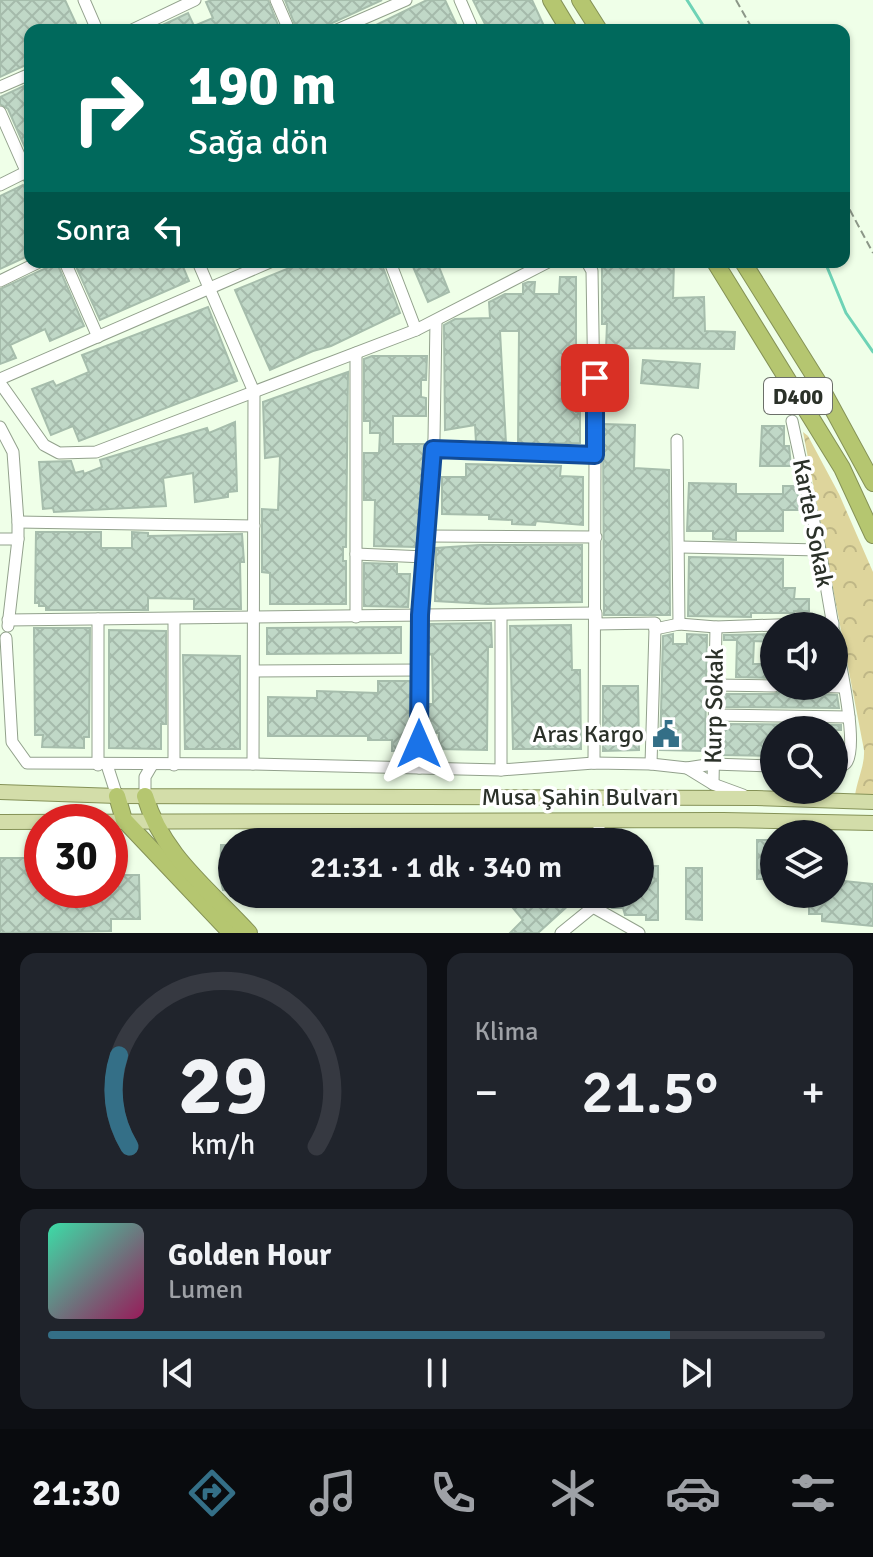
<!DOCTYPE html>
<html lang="tr">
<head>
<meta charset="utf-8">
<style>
	body { margin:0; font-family:Signika,sans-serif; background:#20242c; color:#f1f3f6; height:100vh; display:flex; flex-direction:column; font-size:30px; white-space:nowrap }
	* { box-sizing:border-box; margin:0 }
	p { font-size:26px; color:#9ea1a6 }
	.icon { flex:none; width:44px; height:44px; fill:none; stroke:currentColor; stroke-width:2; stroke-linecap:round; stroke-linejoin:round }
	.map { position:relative; height:933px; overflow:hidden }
	.details { display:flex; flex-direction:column; gap:20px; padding:20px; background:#0d0f14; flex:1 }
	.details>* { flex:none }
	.banner { position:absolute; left:24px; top:24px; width:826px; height:244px; border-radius:16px; box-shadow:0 2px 6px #0004; background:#00695c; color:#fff; overflow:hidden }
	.fabs { position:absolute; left:760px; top:612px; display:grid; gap:16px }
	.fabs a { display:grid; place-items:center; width:88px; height:88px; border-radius:50%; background:#171b24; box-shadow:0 2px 6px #0004; font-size:40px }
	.speed { position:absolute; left:24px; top:804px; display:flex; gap:16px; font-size:40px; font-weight:700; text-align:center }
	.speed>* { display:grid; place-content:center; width:104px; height:104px; border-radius:50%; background:#171b24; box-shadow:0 2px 6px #0004; line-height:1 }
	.speed .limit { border:12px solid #d22; background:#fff; color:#111 }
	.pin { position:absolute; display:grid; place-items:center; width:68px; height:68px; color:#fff; margin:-34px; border-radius:16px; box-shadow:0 4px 12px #0006 }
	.me { position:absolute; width:88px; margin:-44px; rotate:0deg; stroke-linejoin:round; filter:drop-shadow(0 0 6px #0008) }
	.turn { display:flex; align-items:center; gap:28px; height:168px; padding:0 32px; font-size:36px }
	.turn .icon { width:104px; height:104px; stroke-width:2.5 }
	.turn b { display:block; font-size:56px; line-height:68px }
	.then { display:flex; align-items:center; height:76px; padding:0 32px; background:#0003; gap:16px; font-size:30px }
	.big { font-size:60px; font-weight:600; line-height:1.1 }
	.details .tile { flex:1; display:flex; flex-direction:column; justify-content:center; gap:12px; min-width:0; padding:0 28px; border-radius:16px; background:#20242c }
	.details .dial { align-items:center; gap:0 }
	.dial svg { height:208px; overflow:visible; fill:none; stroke:#363941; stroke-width:7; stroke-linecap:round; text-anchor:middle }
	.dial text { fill:#f1f3f6; stroke:none }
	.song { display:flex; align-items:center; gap:24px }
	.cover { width:96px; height:96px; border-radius:12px; background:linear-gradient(135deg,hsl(160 70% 55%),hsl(330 70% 35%)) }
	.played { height:8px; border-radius:4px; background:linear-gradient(90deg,#346f87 80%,#363941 80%) }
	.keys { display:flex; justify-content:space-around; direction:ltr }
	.heat { display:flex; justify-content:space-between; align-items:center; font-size:44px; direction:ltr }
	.details .tiles { flex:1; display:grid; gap:20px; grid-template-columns:1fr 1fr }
	.tile:last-child { grid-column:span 2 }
	.trip { position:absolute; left:218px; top:828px; width:436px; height:80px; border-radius:40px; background:#171b24; box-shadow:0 2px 6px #0004; font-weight:600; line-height:80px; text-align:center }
	.tab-bar { display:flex; height:128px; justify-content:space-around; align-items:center; background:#090b0e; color:#9ea1a6 }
	.tab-bar .icon { width:56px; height:56px }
	.tab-bar .active { color:#346f87 }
	.tab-bar b { font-size:36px; color:#f1f3f6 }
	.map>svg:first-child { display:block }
</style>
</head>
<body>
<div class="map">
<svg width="873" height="933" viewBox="0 0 873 933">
	<defs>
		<pattern id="park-crowns" width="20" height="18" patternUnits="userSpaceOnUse" patternTransform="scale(2)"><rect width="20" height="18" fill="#ded59c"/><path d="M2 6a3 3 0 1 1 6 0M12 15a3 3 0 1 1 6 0" fill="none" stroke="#bfb786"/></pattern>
		<pattern id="building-cross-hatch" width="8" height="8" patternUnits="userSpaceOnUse" patternTransform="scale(2)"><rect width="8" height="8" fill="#c0d8c7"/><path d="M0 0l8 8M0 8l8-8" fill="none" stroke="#a5baab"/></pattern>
	</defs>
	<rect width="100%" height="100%" fill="#efffe8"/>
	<!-- park -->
	<path fill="url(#park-crowns)" d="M803,432L808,436L839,494L873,572V796H855C857,780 865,765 864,750Z"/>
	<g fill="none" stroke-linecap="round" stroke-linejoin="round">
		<!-- stream -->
		<g stroke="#6ed3b6" stroke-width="3">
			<polyline points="687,0 706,30"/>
			<polyline points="825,262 846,313 873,352"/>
		</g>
	</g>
	<!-- building -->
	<g fill="url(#building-cross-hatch)" stroke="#a6bdac" stroke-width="2">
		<polygon points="0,0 65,0 79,30 30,30 30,63 0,77"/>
		<polygon points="212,0 268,0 280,30 152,30 188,13 194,26 213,18 206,2"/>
		<polygon points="285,0 382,0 317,30 297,30"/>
		<polygon points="427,0 445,0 459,30 366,30"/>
		<polygon points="473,0 532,0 544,26 535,30 488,30"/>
		<polygon points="30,83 30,151 27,152 8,109 0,104 0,97"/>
		<polygon points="23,185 30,197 30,255 0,269 0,196"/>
		<polygon points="74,262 181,262 189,281 100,320"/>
		<polygon points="304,262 381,262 400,313 331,346 313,351 270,370 235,290"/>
		<polygon points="411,262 437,262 449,292 428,302"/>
		<polygon points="602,262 674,262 673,298 704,297 705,331 735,332 734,349 606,348 607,324 602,324"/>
		<polygon points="57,263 84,326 50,341 45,329 10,345 16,358 0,364 0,289"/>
		<polygon points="560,277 576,277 576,412 580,412 580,443 518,444 519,331 500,331 506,443 476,442 475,425 445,430 444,325 455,319 490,318 489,302 505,294 523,294 523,284 528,282 535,282 534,294 559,294"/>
		<polygon points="208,307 237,381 79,441 73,426 51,435 32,389 53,381 56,386 89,372 82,355"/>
		<polygon points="372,356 427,356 426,380 421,380 421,397 426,398 426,416 393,416 393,444 425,444 417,547 374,546 375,500 364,500 364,453 379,453 380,433 370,433 370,421 364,421 364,359"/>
		<polygon points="643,360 700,364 698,388 641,383"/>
		<polygon points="348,372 346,547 343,547 343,561 346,561 346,604 270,604 270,573 262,572 262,509 278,510 280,456 265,458 263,402"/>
		<polygon points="235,422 237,491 228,492 228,497 195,502 193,473 163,478 166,506 54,512 53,508 43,509 39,462 71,461 75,473 83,471 84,474 102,467 100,460 207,428 209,433"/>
		<polygon points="603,424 635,425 634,468 669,470 670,615 604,615"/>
		<polygon points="762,426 784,426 784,446 789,446 791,466 760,466"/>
		<polygon points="466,464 561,466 560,476 583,477 583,525 536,521 535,525 512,524 512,520 489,519 489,515 442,514 442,477 466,477"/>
		<polygon points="689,483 736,484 736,494 783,494 783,486 797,486 799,510 783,510 783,531 736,531 736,540 713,539 713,531 687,531"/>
		<polygon points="36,532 101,532 101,548 132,548 132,532 148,533 148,536 242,534 244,562 240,562 241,609 194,609 194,599 148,598 148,610 46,610 46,606 39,606 39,603 35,603"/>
		<polygon points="480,545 582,545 582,602 488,604 435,601 436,548"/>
		<polygon points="689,557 783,559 783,588 795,588 794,599 809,599 809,611 794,611 794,613 751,613 751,617 688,616"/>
		<polygon points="364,563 397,564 397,574 410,574 408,607 364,606"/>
		<polygon points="491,623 492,647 488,647 487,750 439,749 439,733 428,733 428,704 433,704 432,654 428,655 428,624"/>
		<polygon points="571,625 572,670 580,670 581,749 513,749 510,626"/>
		<polygon points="401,627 401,653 267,654 267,628"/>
		<polygon points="34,628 90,628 89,737 84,737 84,748 42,747 43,735 35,735"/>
		<polygon points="109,630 166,631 166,724 161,724 161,749 109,748"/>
		<polygon points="673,634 673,644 687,644 687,634 707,635 705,751 660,750 663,636"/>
		<polygon points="774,634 774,642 754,641 753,664 774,664 774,678 736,677 737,640 724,640 724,635"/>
		<polygon points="183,655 240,656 240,749 185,749"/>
		<polygon points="378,681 411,681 410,751 392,751 392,740 368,740 368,736 268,736 268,697 317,698 317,691 378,693"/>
		<polygon points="603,686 638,686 639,750 603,751"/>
		<polygon points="779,692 837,695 839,708 723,707 723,694 774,694"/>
		<polygon points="723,724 841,725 841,730 774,730 774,756 722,755"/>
		<rect x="757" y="840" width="17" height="39"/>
		<polygon points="221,845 232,845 232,891 223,890 220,877"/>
		<polygon points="0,858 42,858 42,890 110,890 110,875 139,875 140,919 111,919 111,931 0,933"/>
		<polygon points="640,866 658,866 658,920 646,920 646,915 625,915 623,908 612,908 605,904 606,894 640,894"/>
		<polygon points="686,868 702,868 702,920 686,919"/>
		<polygon points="834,880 873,884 873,926 822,921 822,914 809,914 809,894 834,894"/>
		<polygon points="523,894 581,894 538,933 510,933 523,920 512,907 518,896"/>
	</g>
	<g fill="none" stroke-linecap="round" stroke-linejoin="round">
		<!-- minor casing -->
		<g stroke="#92a18c" stroke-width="13">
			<g id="minor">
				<polyline points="84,0 97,30"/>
				<polyline points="276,0 289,30"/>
				<polyline points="460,0 473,30"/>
				<polyline points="132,30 195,0"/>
				<polyline points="337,30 406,0"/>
				<polyline points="0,87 30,74"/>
				<polyline points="0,112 30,180"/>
				<polyline points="0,185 30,170"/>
				<polyline points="65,262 98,337"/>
				<polyline points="198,262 254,392 253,764"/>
				<polyline points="390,262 416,330"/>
				<polyline points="587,262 592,271 595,455 594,763"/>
				<polyline points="0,281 39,262"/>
				<polyline points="356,353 356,617"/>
				<polyline points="0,379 270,262"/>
				<polyline points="0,383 44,445 59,453 96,452 416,330 548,262"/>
				<polyline points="792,421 820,550 833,626"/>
				<polyline points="0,427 13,452 18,522 18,539 8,626"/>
				<polyline points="677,440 679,624"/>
				<polyline points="433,449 595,455"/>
				<polyline points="18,522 254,526"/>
				<polyline points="426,536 596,537"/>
				<polyline points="0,539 18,539"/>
				<polyline points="680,547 820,550"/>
				<polyline points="356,554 425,557"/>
				<polyline points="8,620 596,613 596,624 655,623 655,629"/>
				<polyline points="655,629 679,624 716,627 833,623"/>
				<path d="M834,631C838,654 860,747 846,763C842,767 839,767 834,768"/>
				<polyline points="6,638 12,742 27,763 253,764 501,770 594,763 651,764 687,768 713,764 774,766"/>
				<polyline points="254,671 420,670"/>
				<polyline points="716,685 774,686"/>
				<polyline points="785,686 844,687"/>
				<polyline points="715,715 849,717"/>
				<polyline points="651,764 655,629"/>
				<polyline points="98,765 98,619"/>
				<polyline points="107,765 117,796"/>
				<polyline points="174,765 174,619"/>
				<polyline points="419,768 420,615 434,438 436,321"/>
				<polyline points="687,768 713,784 743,795"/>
				<polyline points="501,770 501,615"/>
				<polyline points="713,784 716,627"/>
				<polyline points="145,796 145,777 152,765"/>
				<polyline points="599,820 599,842"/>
				<polyline points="593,907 639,933"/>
				<polyline points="561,933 593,907 598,894"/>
			</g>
		</g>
		<!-- major casing -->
		<g stroke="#859257" stroke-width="16">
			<g id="major">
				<polyline points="0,792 117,796 756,798 873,802"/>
				<polyline points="0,822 723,820 873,823"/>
			</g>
		</g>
		<!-- highway casing -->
		<g stroke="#859257" stroke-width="18">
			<g id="highway">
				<polyline points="551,0 569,30"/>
				<polyline points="580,0 599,30"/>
				<polyline points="715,262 842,468 873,535"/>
				<polyline points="743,262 818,382 873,483"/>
				<polyline points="117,796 124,820 231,933"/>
				<path d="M145,796C162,855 209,889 249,933"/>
			</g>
		</g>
		<!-- path -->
		<g stroke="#8c9788" stroke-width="2" stroke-dasharray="8 4" stroke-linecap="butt">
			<polyline points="736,0 753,30"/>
			<polyline points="844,199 873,253"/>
		</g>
		<!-- minor -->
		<use href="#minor" stroke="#fff" stroke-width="11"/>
		<!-- major -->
		<use href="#major" stroke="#d3dda9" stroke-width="14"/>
		<!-- highway -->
		<use href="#highway" stroke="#b5c670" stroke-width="16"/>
	</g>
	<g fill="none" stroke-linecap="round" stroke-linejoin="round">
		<!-- route casing -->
		<g stroke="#114b97" stroke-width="20">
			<polyline id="route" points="419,744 420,615 433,449 595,455 595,378"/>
		</g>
		<!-- route -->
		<use href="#route" stroke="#1a73e8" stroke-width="14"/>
	</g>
	<!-- icons -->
	<defs>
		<g id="civic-bare" transform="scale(2.16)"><path d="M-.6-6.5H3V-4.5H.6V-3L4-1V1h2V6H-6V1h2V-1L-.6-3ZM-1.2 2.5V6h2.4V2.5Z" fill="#346f87" stroke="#fff" stroke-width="2.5" paint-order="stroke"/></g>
	</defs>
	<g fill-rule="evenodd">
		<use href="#civic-bare" x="666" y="734"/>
	</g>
	<g text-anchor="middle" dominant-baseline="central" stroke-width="7" stroke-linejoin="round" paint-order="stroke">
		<!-- shield labels -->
		<rect fill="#fff" stroke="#6b6f69" stroke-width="2" x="764" y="378" width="68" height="36" rx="6"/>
		<g font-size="22" font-weight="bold" fill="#2b3129">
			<text x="798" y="396">D400</text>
		</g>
		<!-- street labels -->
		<g font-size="24" fill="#2b3129" stroke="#fff">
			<text transform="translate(813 523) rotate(79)">Kartel Sokak</text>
			<text transform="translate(714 706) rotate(-89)">Kurp Sokak</text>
			<text x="580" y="797">Musa Şahin Bulvarı</text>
		</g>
		<!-- poi labels -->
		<g font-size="24" fill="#2b3129" stroke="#fff" text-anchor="end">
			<text x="644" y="734">Aras Kargo</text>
		</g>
	</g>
</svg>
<div class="fabs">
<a><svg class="icon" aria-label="sound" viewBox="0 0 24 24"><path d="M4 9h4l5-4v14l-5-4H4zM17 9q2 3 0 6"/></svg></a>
<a><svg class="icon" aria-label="search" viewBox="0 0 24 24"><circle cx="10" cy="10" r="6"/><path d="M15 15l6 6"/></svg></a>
<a><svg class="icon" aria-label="layers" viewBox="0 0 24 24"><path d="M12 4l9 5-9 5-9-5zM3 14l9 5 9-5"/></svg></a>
</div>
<div class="speed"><div class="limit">30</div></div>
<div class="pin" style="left:595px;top:378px;background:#d93025"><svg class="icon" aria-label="arrive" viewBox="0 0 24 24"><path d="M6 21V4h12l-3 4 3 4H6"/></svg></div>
<svg class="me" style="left:419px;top:744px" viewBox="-20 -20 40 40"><path d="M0-17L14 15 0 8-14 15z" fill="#1a73e8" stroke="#fff" stroke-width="4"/></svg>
<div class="trip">21:31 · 1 dk · 340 m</div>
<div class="banner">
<div class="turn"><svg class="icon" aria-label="right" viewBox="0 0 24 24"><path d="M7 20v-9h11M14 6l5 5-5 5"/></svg><div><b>190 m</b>Sağa dön</div></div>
<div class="then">Sonra<svg class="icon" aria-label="left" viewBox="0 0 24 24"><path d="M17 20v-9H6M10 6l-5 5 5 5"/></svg></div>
</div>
</div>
<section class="details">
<div class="tiles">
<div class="tile dial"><svg viewBox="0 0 100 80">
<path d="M14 69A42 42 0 1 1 86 69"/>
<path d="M14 69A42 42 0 0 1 10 34" stroke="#346f87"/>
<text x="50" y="56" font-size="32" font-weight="700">29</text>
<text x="50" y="72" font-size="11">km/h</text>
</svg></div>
<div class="tile"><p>Klima</p>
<div class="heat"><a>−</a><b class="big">21.5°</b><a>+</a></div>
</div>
<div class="tile">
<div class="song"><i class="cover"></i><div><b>Golden Hour</b><p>Lumen</p></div></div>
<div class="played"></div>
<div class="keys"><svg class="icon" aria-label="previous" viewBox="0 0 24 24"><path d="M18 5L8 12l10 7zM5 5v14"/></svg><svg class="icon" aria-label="pause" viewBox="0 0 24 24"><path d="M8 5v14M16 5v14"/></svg><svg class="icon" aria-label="next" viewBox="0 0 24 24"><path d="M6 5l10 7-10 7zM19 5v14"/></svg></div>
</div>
</div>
</section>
<nav class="tab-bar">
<b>21:30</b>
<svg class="icon active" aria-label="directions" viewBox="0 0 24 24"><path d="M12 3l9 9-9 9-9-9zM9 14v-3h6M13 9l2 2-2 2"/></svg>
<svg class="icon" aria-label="music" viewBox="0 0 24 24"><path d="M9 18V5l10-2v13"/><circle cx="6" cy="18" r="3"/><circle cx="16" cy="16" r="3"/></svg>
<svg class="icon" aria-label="phone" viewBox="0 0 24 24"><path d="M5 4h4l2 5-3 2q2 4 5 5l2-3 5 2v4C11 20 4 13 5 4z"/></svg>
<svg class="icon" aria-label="climate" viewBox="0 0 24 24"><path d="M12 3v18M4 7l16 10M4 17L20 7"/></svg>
<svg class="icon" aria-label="car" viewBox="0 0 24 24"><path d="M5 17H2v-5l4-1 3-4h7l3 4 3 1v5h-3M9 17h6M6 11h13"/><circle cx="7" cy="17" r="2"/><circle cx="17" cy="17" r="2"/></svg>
<svg class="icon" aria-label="filters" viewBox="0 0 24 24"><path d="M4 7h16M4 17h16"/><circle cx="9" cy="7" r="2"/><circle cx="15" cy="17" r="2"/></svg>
</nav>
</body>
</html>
